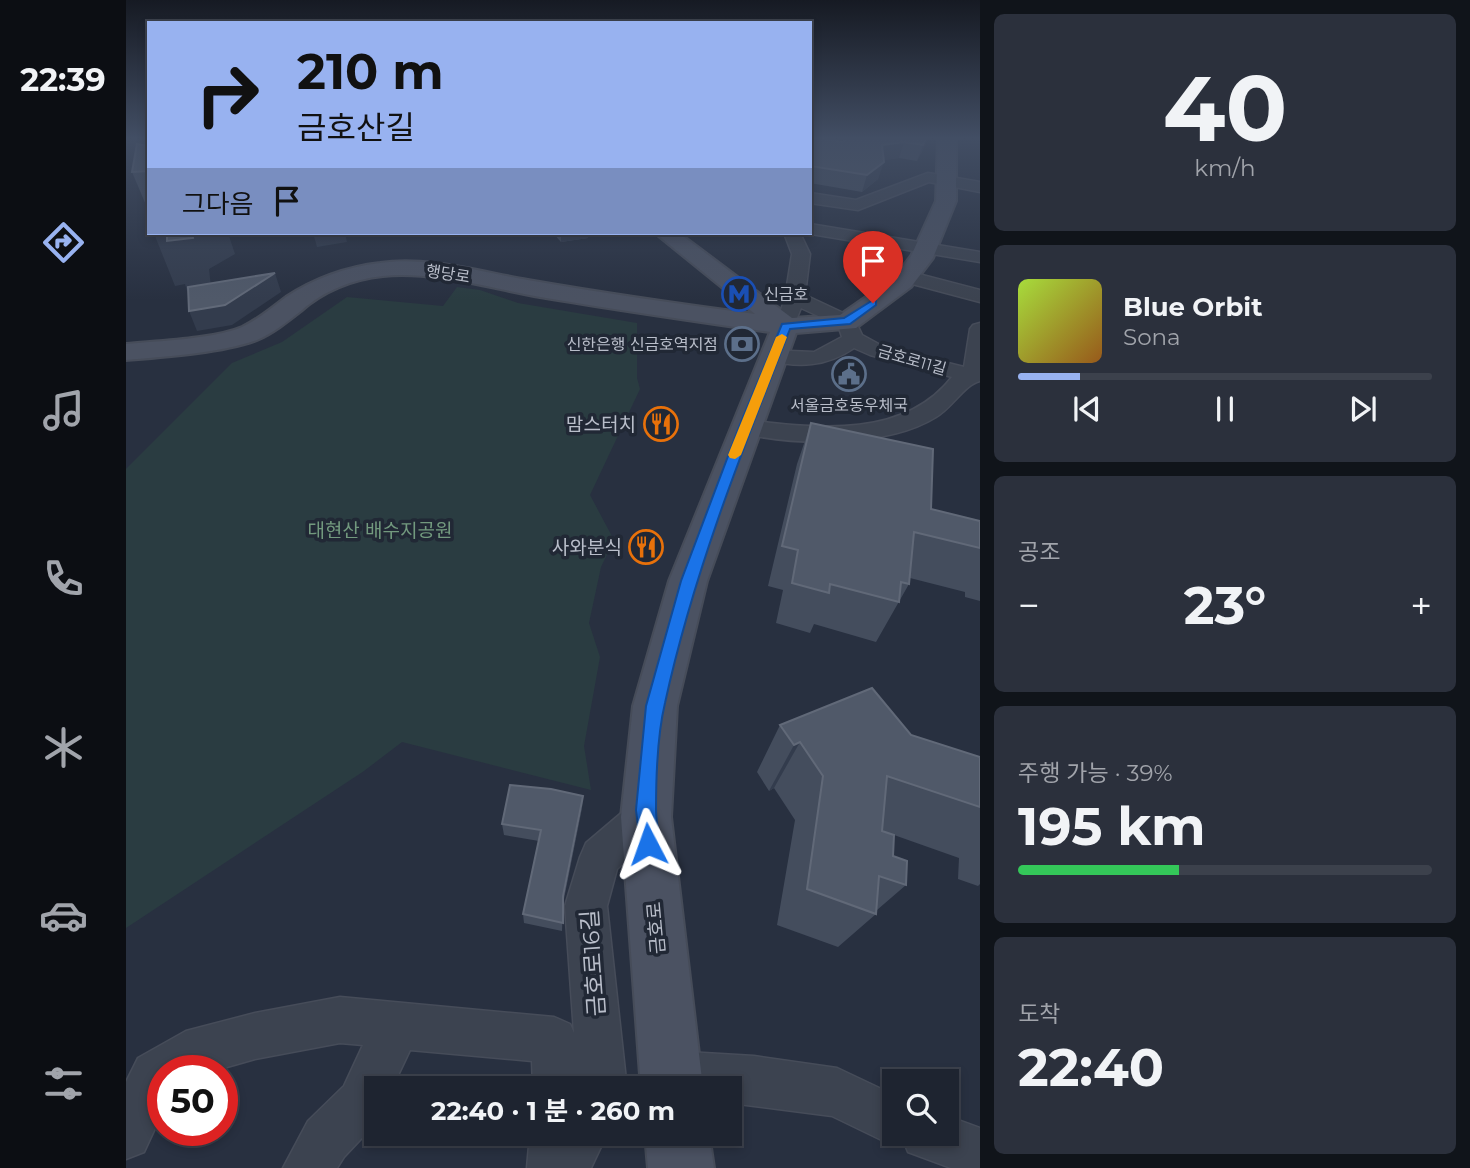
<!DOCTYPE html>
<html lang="ko">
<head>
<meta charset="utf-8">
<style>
	body { margin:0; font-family:Montserrat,"Noto Sans KR",sans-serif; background:#2b303c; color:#f1f3f6; height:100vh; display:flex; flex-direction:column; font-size:26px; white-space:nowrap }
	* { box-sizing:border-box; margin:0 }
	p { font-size:23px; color:#a1a4ab }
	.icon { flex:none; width:38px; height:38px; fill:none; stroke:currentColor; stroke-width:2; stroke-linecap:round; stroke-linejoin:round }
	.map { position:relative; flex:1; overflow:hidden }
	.details { display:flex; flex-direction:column; gap:14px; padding:14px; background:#10141a; width:490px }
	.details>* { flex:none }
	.banner { position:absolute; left:21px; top:21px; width:665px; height:214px; border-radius:0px; box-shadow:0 4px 10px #0003,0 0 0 2px #3c414c; background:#98b2f0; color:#111; overflow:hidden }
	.controls { position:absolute; left:756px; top:1069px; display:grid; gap:14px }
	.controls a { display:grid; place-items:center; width:77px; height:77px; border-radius:0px; background:#1e2430; box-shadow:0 4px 10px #0003,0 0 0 2px #3c414c; font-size:35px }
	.speed { position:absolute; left:21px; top:1055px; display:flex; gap:14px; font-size:35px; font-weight:700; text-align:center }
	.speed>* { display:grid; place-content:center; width:91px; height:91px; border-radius:50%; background:#1e2430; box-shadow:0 4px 10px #0003,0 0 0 2px #3c414c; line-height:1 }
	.speed .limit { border:10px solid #d22; background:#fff; color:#111 }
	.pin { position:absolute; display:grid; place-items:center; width:60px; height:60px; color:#fff; margin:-72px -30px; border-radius:50% 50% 50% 0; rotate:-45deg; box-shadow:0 0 7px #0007 }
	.pin .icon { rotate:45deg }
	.me { position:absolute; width:77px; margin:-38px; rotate:356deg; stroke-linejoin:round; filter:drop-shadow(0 0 5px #0008) }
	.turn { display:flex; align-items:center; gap:24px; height:147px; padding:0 35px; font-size:32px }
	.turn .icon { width:91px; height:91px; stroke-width:2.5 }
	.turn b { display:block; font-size:49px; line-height:60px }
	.then { display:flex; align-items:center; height:66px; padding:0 35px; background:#0003; gap:14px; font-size:26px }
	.big { font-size:52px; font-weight:700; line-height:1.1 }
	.details .card { flex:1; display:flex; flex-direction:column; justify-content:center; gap:10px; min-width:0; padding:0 24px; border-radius:10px; background:#2b303c }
	.details .dial { align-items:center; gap:0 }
	.dial b { font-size:91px; line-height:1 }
	.song { display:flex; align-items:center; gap:21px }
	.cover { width:84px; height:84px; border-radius:10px; background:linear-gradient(135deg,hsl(80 70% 55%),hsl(30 70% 35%)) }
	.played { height:7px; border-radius:4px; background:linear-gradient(90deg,#98b2f0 15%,#3c414c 15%) }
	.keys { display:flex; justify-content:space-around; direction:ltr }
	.heat { display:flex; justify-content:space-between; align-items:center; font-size:38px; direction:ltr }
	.charge { height:10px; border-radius:5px; background:linear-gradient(90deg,#34c759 39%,#3c414c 0) }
	.trip { position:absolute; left:238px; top:1076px; width:378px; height:70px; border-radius:0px; background:#1e2430; box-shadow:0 4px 10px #0003,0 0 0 2px #3c414c; font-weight:700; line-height:70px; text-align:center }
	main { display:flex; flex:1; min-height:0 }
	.dock { display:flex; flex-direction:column; width:126px; justify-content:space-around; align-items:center; background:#0c0e13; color:#a1a4ab }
	.dock .icon { width:49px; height:49px }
	.dock .current { color:#98b2f0 }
	.dock b { font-size:32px; color:#f1f3f6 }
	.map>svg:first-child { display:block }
</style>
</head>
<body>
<main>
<nav class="dock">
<b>22:39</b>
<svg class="icon current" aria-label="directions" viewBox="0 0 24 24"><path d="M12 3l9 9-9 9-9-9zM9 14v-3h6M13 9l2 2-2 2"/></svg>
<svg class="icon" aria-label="music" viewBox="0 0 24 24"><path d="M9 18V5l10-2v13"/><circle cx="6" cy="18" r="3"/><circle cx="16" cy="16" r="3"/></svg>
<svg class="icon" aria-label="phone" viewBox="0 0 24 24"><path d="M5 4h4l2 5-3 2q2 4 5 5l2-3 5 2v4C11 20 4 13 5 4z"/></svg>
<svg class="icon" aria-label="climate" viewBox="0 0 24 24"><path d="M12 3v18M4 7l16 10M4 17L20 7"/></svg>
<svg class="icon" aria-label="car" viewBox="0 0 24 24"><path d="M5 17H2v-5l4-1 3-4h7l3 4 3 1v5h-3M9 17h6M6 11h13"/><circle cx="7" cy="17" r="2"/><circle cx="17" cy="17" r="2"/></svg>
<svg class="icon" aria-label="filters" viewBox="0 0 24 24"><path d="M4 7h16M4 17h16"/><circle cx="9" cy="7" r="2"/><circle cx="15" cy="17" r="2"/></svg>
</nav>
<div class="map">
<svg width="854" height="1168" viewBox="0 0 854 1168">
	<rect width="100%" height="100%" fill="#283040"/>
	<!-- green -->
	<polygon fill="#2a3c41" points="331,287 354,290 392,303 511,323 511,378 514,389 464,495 488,540 475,567 463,623 474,657 458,746 465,790 276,742 238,771 0,928 0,469 106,363 156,342 221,297 317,306"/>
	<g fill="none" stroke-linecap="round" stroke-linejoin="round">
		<!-- street casing -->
		<g stroke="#464c59" stroke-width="3">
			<g id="street">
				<polygon points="802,173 854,182 854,192 803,182 732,210 684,203 684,193 730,200"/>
				<polygon points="684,224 854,252 854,262 679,233 684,233"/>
				<path d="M658,233H674L684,254L679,295L728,318L736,335L758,347L838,367L844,329L847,325L854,323V381C838,385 826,408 810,417C760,448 666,446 611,432L607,427L611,422L619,420C689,428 777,440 826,377L744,355L728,348C700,367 673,368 640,360L637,355L640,350L688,352L716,337L712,325L675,308L670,320H656L653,316L659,298L666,254Z"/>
				<polygon points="781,271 854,290 854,302 775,281 772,277 775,273"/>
				<polygon points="520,798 534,804 539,817 534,830 491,869 481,906 500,1080 497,1088 407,1088 406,1061 284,1050 266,1088 250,1088 250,1123 218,1157 211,1168 157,1168 182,1121 218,1086 237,1045 214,1043 129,1059 87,1071 37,1071 37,1111 18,1152 0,1159 0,1082 12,1058 60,1031 129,1013 214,997 428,1017 444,1024 448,1033 439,906 454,857 460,843 506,804"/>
				<polygon points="544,1051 628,1056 711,1068 768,1095 768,1134 821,1134 821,1116 854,1128 854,1168 825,1168 782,1152 778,1142 768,1146 706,1116 604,1103 604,1088 526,1088 520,1075 527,1058"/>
				<polygon points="404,1134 481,1134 465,1168 401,1168"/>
			</g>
		</g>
		<!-- secondary casing -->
		<g stroke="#464c59" stroke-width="4">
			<g id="secondary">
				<path d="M812,137H830V201L807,258L785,287L730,328L670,333L581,581L551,706L545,817L577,1088H515L495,817L507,706L543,581L644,332C567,321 491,310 414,297C363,288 308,271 257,276C227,279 197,291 175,311C161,322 147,333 131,340C96,353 38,357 0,360V344C31,341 88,339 116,327C133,319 145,308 160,297C189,278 220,267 254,263C302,256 355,272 402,280C477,293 553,304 629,314L529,233H553L666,318L714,315L769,277L785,256L810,201Z"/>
				<polygon points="519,1134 583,1134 588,1168 522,1168"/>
			</g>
		</g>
		<!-- street -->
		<use href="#street" fill="#3c4350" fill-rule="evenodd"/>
		<!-- secondary -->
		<use href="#secondary" fill="#4b5262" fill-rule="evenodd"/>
	</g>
	<!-- wall -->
	<g fill="#444d5d">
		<polygon points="684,137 717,142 721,137 803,137 791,161 773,158 757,160 752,179 736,192 684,183"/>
		<polygon points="23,146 23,212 6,172"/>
		<polygon points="427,233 462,233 462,238 435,242"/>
		<polygon points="685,423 805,509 854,521 854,601 839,597 839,592 784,578 783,584 750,642 688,624 684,633 650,623 657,590 642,586 671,464"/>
		<polygon points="654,725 785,735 854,757 854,884 852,886 832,879 833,858 768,835 767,856 780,885 751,910 750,914 712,947 651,925 669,820 648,788 643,791 631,772"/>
		<polygon points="457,796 456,808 437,904 436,931 398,923 397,914 413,841 378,835 376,824"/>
	</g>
	<!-- shaded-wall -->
	<g fill="#333c4d">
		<polygon points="801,137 803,137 791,161 797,145"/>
		<polygon points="778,142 773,158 751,161 756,145"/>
		<polygon points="758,162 752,179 736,192 741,175"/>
		<polygon points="66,233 102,233 109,254 83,269 85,287 61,291 59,284 49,286 29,236"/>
		<polygon points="187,233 219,233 221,242 191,247"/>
		<polygon points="435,233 462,233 462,238 435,242"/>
		<polygon points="149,273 155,292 106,325 71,331 63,311"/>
		<polygon points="674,742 648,788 643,791 668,745"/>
		<polygon points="457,796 456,808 436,905 437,896"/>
	</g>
	<!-- building -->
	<g fill="#505969" stroke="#616978" stroke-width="2">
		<polygon points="684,137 717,142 721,137 801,137 797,145 778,142 756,145 758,162 741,175 684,166"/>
		<polygon points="11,144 23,146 23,171 6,172"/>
		<polygon points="29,233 66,233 67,238 41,241 41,235 29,236"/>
		<polygon points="149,273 99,305 63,311 62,287"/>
		<polygon points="685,423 807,449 805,509 854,521 854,548 788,532 783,584 775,582 773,602 704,584 703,593 666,583 672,550 656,546"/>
		<polygon points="746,688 785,735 854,757 854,807 761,776 756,831 768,835 767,856 781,861 780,885 753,876 750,914 681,889 697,776 674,742 668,745 654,725"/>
		<polygon points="384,785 425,789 457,796 437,896 437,923 397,914 415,830 376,824"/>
	</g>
	<!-- sky -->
	<linearGradient id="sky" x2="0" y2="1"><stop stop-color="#161a23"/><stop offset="0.46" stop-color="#424e64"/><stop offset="1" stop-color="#424e64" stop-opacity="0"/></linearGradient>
	<rect width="854" height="300" fill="url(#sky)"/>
	<!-- route -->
	<path fill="#1a73e8" stroke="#114b97" stroke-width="2" d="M747,300L750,301V305L724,324L664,329C616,451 567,574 539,703C532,732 530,779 530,809C530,823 535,838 530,851L522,854L515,851L510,810L520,706L555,581L613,427L656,324L718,318Z"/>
	<!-- slow -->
	<polygon fill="#f59e0b" points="656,334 661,337 615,455 609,459 604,458 602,455 650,337"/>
	<!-- icons -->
	<defs>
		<g id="metro-ring" transform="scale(1.75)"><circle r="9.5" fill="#212835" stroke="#1a4fb4" stroke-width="1.5"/><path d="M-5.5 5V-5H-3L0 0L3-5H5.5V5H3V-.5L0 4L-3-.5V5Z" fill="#1a4fb4"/></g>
		<g id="bank-ring" transform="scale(1.75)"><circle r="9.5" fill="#212835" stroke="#5c6f8a" stroke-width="1.5"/><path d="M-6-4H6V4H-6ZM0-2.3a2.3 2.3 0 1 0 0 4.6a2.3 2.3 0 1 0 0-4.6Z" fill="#5c6f8a"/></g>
		<g id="civic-ring" transform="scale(1.75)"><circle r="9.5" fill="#212835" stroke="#5c6f8a" stroke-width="1.5"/><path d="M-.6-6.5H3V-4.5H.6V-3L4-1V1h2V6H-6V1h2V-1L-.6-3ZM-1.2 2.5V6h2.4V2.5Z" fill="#5c6f8a"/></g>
		<g id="restaurant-ring" transform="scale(1.75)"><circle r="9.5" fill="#212835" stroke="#e8710a" stroke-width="1.5"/><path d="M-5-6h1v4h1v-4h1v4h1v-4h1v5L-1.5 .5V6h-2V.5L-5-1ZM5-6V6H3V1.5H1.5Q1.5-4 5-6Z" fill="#e8710a"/></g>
	</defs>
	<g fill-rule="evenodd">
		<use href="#metro-ring" x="613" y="294"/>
		<use href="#bank-ring" x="616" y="344"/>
		<use href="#civic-ring" x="723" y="374"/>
		<use href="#restaurant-ring" x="535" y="424"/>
		<use href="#restaurant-ring" x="520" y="547"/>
	</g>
	<g text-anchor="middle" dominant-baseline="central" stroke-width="7" stroke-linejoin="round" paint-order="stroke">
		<!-- far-street labels -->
		<g font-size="16" fill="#b9beca" stroke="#212835">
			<text transform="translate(322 274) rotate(9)">행당로</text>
			<text transform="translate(786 360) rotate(16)">금호로11길</text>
		</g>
		<!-- far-poi labels -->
		<g font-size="16" fill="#b9beca" stroke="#212835" text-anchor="start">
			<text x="638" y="294">신금호</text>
			<text x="592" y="344" text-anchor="end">신한은행 신금호역지점</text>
			<text x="723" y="405" text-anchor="middle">서울금호동우체국</text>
		</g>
		<!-- poi labels -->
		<g font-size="19" fill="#b9beca" stroke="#212835" text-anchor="end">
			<text x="510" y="424">맘스터치</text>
			<text x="496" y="547">사와분식</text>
		</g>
		<!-- park labels -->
		<g font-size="19" fill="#72997e" stroke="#212835">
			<text x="254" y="530">대현산 배수지공원</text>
		</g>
		<!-- street labels -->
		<g font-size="19" fill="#b9beca" stroke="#212835">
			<text transform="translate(530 928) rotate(-95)">금호로</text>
		</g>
		<!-- near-street labels -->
		<g font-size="23" fill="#b9beca" stroke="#212835">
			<text transform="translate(467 963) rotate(-94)">금호로16길</text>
		</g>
	</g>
</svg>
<div class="controls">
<a><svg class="icon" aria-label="search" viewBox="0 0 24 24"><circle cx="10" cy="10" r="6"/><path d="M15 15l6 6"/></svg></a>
</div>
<div class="speed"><div class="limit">50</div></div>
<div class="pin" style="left:747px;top:303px;background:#d93025"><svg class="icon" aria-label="arrive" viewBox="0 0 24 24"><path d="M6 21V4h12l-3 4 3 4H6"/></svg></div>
<svg class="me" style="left:522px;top:844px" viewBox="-20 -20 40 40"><path d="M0-17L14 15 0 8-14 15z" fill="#1a73e8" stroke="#fff" stroke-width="4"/></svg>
<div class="trip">22:40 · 1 분 · 260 m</div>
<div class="banner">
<div class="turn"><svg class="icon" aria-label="right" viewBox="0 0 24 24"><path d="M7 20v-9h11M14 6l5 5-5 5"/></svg><div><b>210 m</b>금호산길</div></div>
<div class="then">그다음<svg class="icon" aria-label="arrive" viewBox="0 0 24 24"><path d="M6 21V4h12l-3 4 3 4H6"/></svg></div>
</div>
</div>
<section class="details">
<div class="card dial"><b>40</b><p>km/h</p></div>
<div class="card">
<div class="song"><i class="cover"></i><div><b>Blue Orbit</b><p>Sona</p></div></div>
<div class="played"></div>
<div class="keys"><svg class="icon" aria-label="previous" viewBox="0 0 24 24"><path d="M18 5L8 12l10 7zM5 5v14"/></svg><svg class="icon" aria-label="pause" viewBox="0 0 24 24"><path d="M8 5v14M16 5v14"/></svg><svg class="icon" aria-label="next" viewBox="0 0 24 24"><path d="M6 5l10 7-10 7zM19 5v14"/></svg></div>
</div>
<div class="card"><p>공조</p>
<div class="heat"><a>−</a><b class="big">23°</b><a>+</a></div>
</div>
<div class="card"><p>주행 가능 · 39%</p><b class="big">195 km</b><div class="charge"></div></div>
<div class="card"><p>도착</p><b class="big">22:40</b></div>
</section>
</main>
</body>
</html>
